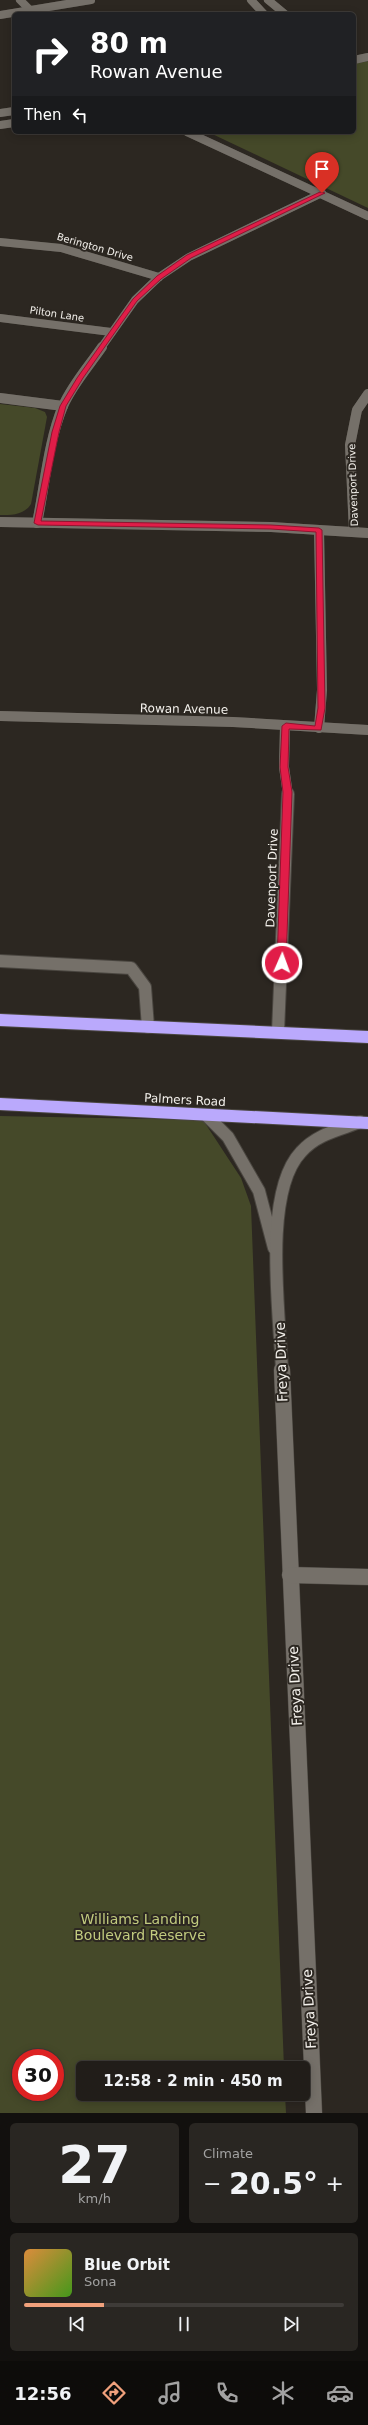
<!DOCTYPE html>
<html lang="en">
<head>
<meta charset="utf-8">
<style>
	body { margin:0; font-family:"DejaVu Sans",sans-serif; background:#292622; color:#f1f3f6; height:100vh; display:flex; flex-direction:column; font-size:15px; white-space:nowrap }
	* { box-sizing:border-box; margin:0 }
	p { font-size:13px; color:#a2a2a2 }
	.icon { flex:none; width:22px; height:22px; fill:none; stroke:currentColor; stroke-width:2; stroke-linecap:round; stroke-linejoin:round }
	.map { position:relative; height:2113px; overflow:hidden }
	.panel { display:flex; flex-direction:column; gap:10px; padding:10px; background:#12100e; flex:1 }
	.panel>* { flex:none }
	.hud { position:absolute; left:12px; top:12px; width:344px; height:122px; border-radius:6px; box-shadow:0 2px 10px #0003,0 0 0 1px #3e3b38; background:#202124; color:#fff; overflow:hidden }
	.speed { position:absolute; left:12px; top:2049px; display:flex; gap:8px; font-size:20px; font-weight:700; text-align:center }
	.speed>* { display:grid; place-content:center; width:52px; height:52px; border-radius:50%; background:#211d19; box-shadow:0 2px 10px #0003,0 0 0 1px #3e3b38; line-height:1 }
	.speed .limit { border:6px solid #d22; background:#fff; color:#111 }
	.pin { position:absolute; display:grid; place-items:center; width:34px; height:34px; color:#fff; margin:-41px -17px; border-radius:50% 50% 50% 0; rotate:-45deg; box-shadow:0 0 4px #0007 }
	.pin .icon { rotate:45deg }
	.me { position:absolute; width:44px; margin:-22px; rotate:2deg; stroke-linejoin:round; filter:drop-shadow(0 0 3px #0008) }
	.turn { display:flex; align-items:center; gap:14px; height:84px; padding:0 12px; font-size:18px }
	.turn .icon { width:52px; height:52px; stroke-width:2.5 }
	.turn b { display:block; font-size:28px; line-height:34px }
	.then { display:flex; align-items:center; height:38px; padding:0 12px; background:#0003; gap:8px; font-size:15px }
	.big { font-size:30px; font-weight:600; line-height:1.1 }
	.panel .widget { flex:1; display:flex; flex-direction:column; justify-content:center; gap:6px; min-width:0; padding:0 14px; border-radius:6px; background:#292622 }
	.panel .dial { align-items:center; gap:0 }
	.dial b { font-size:52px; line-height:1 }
	.song { display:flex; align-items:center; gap:12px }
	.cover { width:48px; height:48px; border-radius:6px; background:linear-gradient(135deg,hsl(30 70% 55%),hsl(100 70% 35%)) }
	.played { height:4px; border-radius:2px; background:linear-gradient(90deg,#f1a17c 25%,#3e3b38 25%) }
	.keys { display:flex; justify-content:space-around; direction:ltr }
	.heat { display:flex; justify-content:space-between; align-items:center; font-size:22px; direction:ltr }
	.panel .tiles { flex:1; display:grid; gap:10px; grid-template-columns:1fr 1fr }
	.widget:last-child { grid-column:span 2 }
	.trip { position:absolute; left:76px; top:2061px; width:234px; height:40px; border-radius:6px; background:#211d19; box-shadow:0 2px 10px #0003,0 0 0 1px #3e3b38; font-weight:600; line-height:40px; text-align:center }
	.menu { display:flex; height:64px; justify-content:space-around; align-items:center; background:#0d0c0a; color:#a2a2a2 }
	.menu .icon { width:28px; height:28px }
	.menu .selected { color:#f1a17c }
	.menu b { font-size:18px; color:#f1f3f6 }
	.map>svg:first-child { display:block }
</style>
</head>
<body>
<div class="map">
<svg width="368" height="2113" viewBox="0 0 368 2113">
	<rect width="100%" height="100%" fill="#2c2721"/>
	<!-- green -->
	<g fill="#454929" fill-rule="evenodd">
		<polygon points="368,61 368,208 208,132 354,132 354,64"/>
		<path d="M0,404L35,408L45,412L47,417L31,504C24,515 12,515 0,515Z"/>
		<path d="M0,1116L203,1120L241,1178L251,1206L284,2068H83V2094H285L286,2113H0ZM21,2058H55V2092H21Z"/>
	</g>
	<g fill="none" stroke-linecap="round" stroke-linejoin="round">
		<!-- minor-far3 casing -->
		<g stroke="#4a4640" stroke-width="8">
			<g id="minor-far3">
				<polyline points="20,0 31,11"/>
				<polyline points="251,0 264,14"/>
				<polyline points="268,0 285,14"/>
				<polyline points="0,15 91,0"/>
				<polyline points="354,60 368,57"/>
				<polyline points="0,113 14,111"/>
				<polyline points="0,125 14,123"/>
				<polyline points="187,132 368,216"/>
				<polyline points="0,242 61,248 159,277"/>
				<polyline points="0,318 111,332"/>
				<polyline points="101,348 135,300 159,277 189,257 322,193"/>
			</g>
		</g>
		<!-- minor-far2 casing -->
		<g stroke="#4a4640" stroke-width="10">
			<g id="minor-far2">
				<polyline points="0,398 63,406"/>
				<polyline points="0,522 271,527 368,533"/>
				<path d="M37,523C45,485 48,442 63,406C72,385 89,366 102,347"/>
				<polyline points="319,530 322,690 319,728"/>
				<polyline points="354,532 350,445 357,410 368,394"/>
				<polyline points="0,716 233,722 368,730"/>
				<polyline points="285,726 284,767 288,795"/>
			</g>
		</g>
		<!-- minor-far1 casing -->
		<g stroke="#4a4640" stroke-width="14">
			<g id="minor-far1">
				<polyline points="0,961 131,968 145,987 148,1027"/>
				<polyline points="278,1032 288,794"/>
				<polyline points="206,1115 228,1137 259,1191 274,1248"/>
				<path d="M282,1371C280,1316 262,1193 301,1152C317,1134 339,1130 360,1122"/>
			</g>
		</g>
		<!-- minor casing -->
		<g stroke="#4a4640" stroke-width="17">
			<g id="minor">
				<polyline points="282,1370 314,2113"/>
				<polyline points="290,1575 368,1577"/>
			</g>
		</g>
		<!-- highway casing -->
		<g stroke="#4a4640" stroke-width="14">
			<g id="highway">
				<polyline points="0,1020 368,1037"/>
				<polyline points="0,1104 368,1123"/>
			</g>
		</g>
		<!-- minor-far3 -->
		<use href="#minor-far3" stroke="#757069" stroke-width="8"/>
		<!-- minor-far2 -->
		<use href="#minor-far2" stroke="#757069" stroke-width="10"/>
		<!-- minor-far1 -->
		<use href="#minor-far1" stroke="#757069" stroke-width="12"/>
		<!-- minor -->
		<use href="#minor" stroke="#757069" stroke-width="16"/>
		<!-- highway -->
		<use href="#highway" stroke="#baa9fc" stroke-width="12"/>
	</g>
	<!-- route -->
	<polygon fill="#e11d48" stroke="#92132f" points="320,192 325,193 191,258 161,279 137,301 83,378 66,406 59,432 41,521 271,525 319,528 322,530 325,708 321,730 289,729 288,767 292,792 286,963 282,966 277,963 283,792 280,767 282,726 286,723 315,726 318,708 316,532 271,529 38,525 34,523 52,432 60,406 77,378 133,299 157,276 187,255"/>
	<g text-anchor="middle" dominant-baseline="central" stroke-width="4" stroke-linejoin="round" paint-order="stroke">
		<!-- far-street labels -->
		<g font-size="10" fill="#f3f0eb" stroke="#2c2721">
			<text transform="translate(95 247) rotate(16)">Berington Drive</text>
			<text transform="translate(57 314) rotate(9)">Pilton Lane</text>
			<text transform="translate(353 485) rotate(-92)">Davenport Drive</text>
		</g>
		<!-- street labels -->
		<g font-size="12" fill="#f3f0eb" stroke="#2c2721">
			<text transform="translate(184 709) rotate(1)">Rowan Avenue</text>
			<text transform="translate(272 878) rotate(-88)">Davenport Drive</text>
			<text transform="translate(185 1100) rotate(3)">Palmers Road</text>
		</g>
		<!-- near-street labels -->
		<g font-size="14" fill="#f3f0eb" stroke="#2c2721">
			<text transform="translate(281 1362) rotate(-92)">Freya Drive</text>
			<text transform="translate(295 1686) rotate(-93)">Freya Drive</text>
			<text transform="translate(309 2009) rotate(-93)">Freya Drive</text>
		</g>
		<!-- near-park labels -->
		<g font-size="14" fill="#c2cb7f" stroke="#2c2721">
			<text x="140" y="1919">Williams Landing<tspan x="140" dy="16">Boulevard Reserve</tspan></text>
		</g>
	</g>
</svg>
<div class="speed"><div class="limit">30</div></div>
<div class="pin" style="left:322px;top:193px;background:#d93025"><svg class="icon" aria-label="arrive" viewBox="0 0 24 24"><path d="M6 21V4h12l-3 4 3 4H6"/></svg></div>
<svg class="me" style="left:282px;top:963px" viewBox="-20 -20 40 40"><circle r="17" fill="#e11d48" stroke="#fff" stroke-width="3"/><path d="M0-11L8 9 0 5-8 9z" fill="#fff"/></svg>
<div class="trip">12:58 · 2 min · 450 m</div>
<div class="hud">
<div class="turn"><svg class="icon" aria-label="right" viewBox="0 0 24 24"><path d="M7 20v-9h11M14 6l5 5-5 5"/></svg><div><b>80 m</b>Rowan Avenue</div></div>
<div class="then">Then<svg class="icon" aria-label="left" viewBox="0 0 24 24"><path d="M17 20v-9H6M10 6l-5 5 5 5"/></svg></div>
</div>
</div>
<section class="panel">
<div class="tiles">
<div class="widget dial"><b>27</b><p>km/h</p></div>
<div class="widget"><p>Climate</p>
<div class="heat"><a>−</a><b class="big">20.5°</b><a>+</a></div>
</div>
<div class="widget">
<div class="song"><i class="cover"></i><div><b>Blue Orbit</b><p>Sona</p></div></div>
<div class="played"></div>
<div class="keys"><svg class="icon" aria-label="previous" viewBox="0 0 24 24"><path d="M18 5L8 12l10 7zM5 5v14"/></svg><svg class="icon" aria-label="pause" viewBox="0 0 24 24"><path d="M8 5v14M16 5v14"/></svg><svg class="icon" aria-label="next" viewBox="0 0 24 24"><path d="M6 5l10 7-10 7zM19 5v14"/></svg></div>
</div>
</div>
</section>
<nav class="menu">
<b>12:56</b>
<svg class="icon selected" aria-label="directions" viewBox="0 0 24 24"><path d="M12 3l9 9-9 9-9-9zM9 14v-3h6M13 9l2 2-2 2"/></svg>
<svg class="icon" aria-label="music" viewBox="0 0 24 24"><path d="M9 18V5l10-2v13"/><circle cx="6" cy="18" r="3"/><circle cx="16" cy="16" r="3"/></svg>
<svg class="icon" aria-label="phone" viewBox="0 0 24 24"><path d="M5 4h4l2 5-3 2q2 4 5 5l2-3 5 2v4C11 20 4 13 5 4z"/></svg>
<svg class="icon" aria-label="climate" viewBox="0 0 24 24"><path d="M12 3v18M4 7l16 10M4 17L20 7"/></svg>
<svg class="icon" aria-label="car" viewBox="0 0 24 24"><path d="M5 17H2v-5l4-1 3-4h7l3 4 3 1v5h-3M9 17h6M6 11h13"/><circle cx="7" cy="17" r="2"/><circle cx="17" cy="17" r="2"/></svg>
</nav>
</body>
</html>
